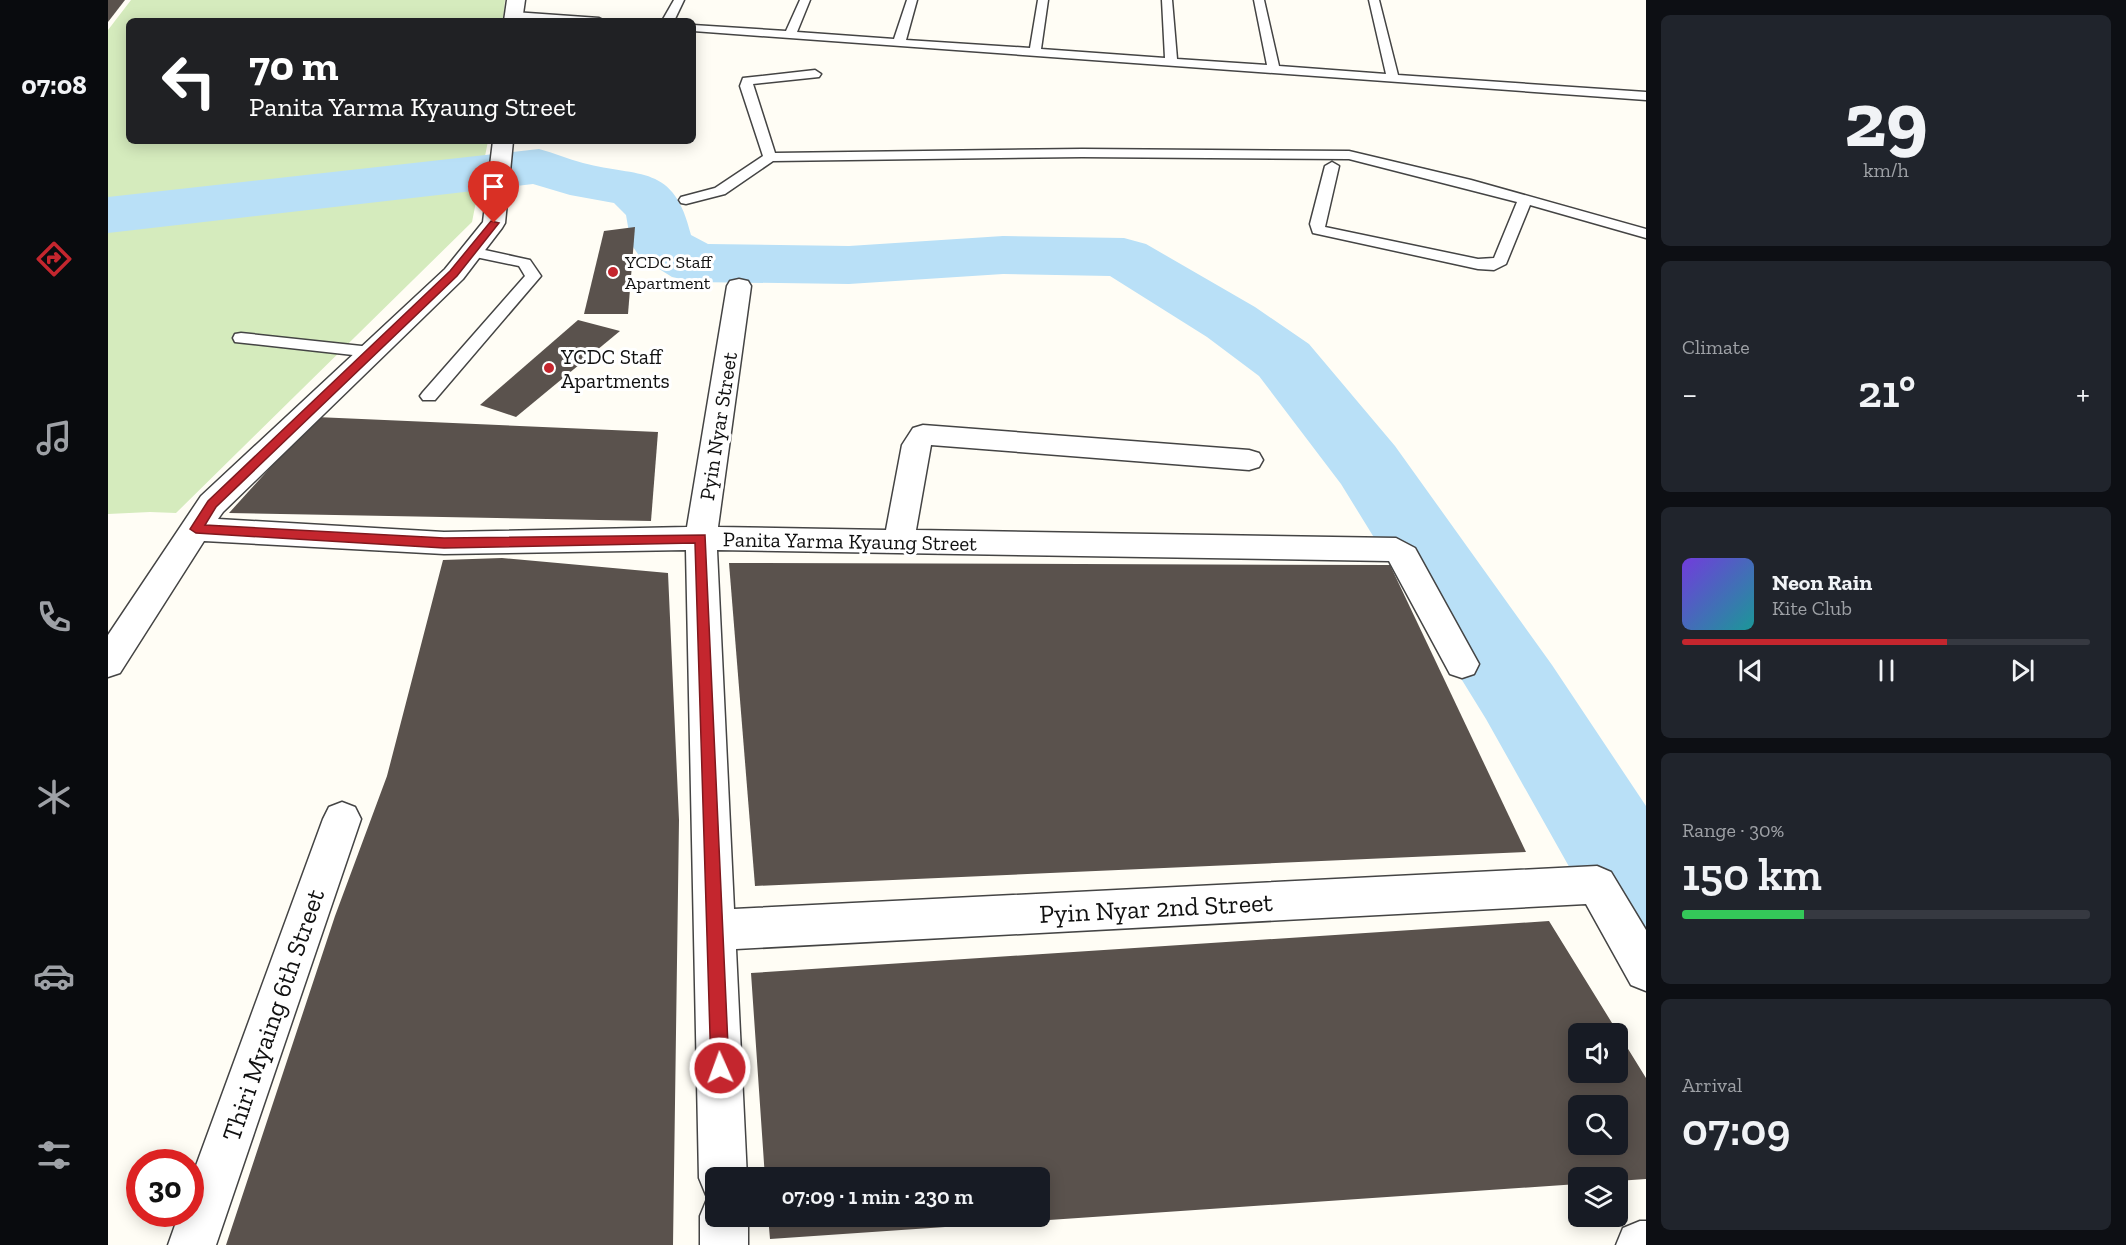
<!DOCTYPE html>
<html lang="en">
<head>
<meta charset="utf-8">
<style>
	body { margin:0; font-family:"Zilla Slab",serif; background:#20242c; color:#f1f3f6; height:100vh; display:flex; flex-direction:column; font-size:22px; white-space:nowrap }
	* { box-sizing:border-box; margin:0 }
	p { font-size:20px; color:#9ea1a6 }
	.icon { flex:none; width:33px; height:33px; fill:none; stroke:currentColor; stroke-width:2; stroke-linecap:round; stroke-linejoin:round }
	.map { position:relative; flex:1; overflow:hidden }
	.drawer { display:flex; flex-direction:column; gap:15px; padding:15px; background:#0d0f14; width:480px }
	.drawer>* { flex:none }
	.guide { position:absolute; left:18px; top:18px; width:570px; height:126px; border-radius:9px; box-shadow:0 3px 15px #0003; background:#202124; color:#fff; overflow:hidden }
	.controls { position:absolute; left:1460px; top:1023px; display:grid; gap:12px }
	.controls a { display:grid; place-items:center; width:60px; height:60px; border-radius:9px; background:#171b24; box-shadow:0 3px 15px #0003; font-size:30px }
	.speed { position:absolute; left:18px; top:1149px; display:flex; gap:12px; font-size:30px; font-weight:700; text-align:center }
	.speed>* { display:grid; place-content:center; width:78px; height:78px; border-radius:50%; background:#171b24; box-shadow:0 3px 15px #0003; line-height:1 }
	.speed .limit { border:9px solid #d22; background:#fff; color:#111 }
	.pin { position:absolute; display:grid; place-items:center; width:51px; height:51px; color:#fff; margin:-62px -26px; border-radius:50% 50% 50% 0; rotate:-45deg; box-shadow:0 0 6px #0007 }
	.pin .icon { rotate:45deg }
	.me { position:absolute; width:66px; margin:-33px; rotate:358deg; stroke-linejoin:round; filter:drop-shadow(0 0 4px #0008) }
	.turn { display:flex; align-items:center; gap:21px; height:126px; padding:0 24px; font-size:27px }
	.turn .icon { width:78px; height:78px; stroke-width:2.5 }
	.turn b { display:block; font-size:42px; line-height:51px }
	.big { font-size:45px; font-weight:600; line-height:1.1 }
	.drawer .tile { flex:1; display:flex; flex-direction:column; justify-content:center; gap:9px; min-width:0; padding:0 21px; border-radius:9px; background:#20242c }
	.drawer .dial { align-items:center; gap:0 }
	.dial b { font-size:78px; line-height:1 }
	.song { display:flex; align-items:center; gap:18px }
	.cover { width:72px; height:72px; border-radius:9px; background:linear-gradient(135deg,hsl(260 70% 55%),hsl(180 70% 35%)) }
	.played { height:6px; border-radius:3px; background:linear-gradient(90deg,#c4262e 65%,#363941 65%) }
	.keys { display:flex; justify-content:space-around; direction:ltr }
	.heat { display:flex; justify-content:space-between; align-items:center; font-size:33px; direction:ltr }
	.charge { height:9px; border-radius:4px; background:linear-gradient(90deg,#34c759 30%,#363941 0) }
	.trip { position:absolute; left:597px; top:1167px; width:345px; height:60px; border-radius:9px; background:#171b24; box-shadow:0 3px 15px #0003; font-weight:600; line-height:60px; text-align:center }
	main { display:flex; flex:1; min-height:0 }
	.tab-bar { display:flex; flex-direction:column; width:108px; justify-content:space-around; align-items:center; background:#090b0e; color:#9ea1a6 }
	.tab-bar .icon { width:42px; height:42px }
	.tab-bar .current { color:#c4262e }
	.tab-bar b { font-size:27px; color:#f1f3f6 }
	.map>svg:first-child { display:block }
</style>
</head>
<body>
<main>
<nav class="tab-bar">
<b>07:08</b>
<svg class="icon current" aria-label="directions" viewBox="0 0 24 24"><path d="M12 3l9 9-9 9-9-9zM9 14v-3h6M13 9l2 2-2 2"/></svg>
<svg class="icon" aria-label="music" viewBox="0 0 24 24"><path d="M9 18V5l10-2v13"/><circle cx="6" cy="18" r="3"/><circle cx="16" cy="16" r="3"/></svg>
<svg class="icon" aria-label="phone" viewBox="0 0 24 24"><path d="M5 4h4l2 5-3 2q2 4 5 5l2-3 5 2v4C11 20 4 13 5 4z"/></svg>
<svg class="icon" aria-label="climate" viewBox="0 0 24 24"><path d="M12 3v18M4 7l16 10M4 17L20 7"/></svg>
<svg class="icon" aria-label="car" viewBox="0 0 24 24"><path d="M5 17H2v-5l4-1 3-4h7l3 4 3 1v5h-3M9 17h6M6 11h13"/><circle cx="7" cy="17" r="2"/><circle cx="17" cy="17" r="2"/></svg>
<svg class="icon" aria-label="filters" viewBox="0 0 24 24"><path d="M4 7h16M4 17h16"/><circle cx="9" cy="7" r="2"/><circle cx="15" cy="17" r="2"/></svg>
</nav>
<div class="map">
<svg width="1538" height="1245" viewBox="0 0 1538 1245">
	<rect width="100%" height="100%" fill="#fffdf5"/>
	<!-- green -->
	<polygon fill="#d5ebbd" points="23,0 397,0 395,21 21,21 21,141 380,141 364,222 68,513 42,512 0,514 0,30"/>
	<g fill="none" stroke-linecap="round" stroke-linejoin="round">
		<!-- river -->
		<path fill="#b9e0f7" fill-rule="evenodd" d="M431,149C446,153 460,159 475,163C532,178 566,163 583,235L600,244L741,246L895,236L1016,238L1038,244L1147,307L1201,344L1287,446L1444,665L1538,806V951L1500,936L1378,719L1233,484L1151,376L1099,337L1002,276L895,274L741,284L587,282L564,277L532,257L523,244L518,215L506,203L462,195L425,184L0,233V197Z"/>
	</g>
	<!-- building -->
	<g fill="#5a524d" fill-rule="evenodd">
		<polygon points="0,0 17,0 0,22"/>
		<polygon points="527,227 520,314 476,314 496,231"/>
		<polygon points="470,320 512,331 408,417 372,405"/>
		<polygon points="208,417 550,432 543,521 121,513"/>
		<polygon points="394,558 560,573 571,820 565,1245 118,1245 227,916 279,776 335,560"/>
		<polygon points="621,563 1282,565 1418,852 647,886"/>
		<path d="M1441,921L1538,1078V1179L1509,1181V1178H1470V1184L662,1239L660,1216H932V1178H657L643,973ZM1470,1034H1509V1072H1470ZM1470,1106H1509V1144H1470Z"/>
	</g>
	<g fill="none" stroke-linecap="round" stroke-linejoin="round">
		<!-- lane casing -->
		<g stroke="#444" stroke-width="3">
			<g id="lane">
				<polygon points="566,0 576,0 566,21 554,21"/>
				<polygon points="692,0 702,0 689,32 786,39 799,0 809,0 798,40 922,48 930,0 940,0 933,49 1057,58 1054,0 1064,0 1069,59 1159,65 1146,0 1156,0 1171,66 1278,74 1261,0 1271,0 1290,75 1538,92 1538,100 585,31 585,25 678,31"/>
				<polygon points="406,12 491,18 497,21 443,21 402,17 400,15"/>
				<polygon points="707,70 713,74 711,77 645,84 667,153 974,149 1241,151 1363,180 1538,229 1538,238 1422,205 1398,264 1386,270 1370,269 1205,233 1202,224 1217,166 1224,162 1231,166 1217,227 1370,259 1386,258 1409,202 1241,159 974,157 665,161 617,194 578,204 573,203 571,200 573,197 607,188 655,156 632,86 635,78"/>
				<polygon points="363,247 422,260 433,276 327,400 315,400 312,396 315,392 417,276 411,266 358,255 355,252 358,249"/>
				<polygon points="133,333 263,347 269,348 271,352 269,356 263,357 127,342 125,338 127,334"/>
			</g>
		</g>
		<!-- street casing -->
		<g stroke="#444" stroke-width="3">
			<g id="street">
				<polygon points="399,0 417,0 414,21 396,21"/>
				<polygon points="385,141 405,141 397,223 394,228 355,279 115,512 110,519 336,532 579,527 619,286 622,281 631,279 640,281 643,286 610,527 778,530 794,445 805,428 815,425 1141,450 1151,453 1155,460 1151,467 1141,470 823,445 808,530 1288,538 1307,548 1371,664 1366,674 1354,678 1342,674 1281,561 609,550 626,909 1489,866 1503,872 1538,930 1538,991 1523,985 1478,904 628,949 639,1178 608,1178 608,1216 640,1216 640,1245 592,1245 592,1216 599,1199 604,1197 598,1195 591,1178 578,550 336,554 96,541 12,673 0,677 0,635 93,496 337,269 375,222"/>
				<polygon points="234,802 247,807 253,819 108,1245 60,1245 71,1214 82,1214 82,1182 215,819 221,807"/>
				<polygon points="1532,1221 1538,1221 1538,1245 1508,1245 1515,1228"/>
			</g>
		</g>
		<!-- lane -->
		<use href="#lane" fill="#fff" fill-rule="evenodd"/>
		<!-- street -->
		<use href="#street" fill="#fff" fill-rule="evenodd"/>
	</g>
	<!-- route -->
	<polygon fill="#c4262e" stroke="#7f191e" stroke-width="1.5" points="383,221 391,223 349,276 108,507 97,525 336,538 597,535 621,1068 618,1075 612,1077 606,1075 603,1068 587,543 336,548 88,533 82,529 100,501 342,271"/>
	<!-- markers -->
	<g fill="#c4262e" stroke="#fff" stroke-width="2">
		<circle cx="505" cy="272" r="6"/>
		<circle cx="441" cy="368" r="6"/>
	</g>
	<g text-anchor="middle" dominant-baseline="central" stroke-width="6" stroke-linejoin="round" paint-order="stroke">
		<!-- far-poi labels -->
		<g font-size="18" fill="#111" stroke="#fff" text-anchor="start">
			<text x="517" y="262">YCDC Staff<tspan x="517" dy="21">Apartment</tspan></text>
		</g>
		<!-- poi labels -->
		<g font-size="21" fill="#111" stroke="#fff" text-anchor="start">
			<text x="453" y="356">YCDC Staff<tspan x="453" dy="24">Apartments</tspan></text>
		</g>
		<!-- street labels -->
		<g font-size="21" fill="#111" stroke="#fff">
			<text transform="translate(610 426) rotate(-81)">Pyin Nyar Street</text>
			<text transform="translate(742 541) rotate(1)">Panita Yarma Kyaung Street</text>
		</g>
		<!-- near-street labels -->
		<g font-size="26" fill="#111" stroke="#fff">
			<text transform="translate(1048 908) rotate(-3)">Pyin Nyar 2nd Street</text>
			<text transform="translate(165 1015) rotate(-71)">Thiri Myaing 6th Street</text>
		</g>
	</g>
</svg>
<div class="controls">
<a><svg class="icon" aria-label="sound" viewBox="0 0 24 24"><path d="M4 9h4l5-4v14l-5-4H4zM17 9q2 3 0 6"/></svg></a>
<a><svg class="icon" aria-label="search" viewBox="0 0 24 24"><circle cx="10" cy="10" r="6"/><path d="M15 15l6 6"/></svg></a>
<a><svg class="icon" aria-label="layers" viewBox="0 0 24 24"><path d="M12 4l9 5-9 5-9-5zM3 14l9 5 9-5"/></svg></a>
</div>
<div class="speed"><div class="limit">30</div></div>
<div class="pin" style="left:386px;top:223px;background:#d93025"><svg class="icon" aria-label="arrive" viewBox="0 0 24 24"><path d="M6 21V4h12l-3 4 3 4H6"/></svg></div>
<svg class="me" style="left:612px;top:1068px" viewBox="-20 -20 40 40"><circle r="17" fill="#c4262e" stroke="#fff" stroke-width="3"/><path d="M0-11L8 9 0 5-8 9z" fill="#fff"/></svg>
<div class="trip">07:09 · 1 min · 230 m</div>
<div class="guide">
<div class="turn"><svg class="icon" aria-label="left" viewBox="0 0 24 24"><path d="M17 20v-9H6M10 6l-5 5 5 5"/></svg><div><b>70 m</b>Panita Yarma Kyaung Street</div></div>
</div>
</div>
<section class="drawer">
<div class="tile dial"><b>29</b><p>km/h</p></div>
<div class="tile"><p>Climate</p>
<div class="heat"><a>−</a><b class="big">21°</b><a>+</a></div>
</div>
<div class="tile">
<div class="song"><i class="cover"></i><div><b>Neon Rain</b><p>Kite Club</p></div></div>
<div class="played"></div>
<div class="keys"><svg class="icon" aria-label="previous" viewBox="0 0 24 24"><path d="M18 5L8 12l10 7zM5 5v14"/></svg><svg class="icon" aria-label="pause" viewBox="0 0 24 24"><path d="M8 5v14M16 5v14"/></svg><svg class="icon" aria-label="next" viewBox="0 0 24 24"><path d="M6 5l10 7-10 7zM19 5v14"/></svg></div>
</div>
<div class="tile"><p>Range · 30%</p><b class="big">150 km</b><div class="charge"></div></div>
<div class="tile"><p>Arrival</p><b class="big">07:09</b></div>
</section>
</main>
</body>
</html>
